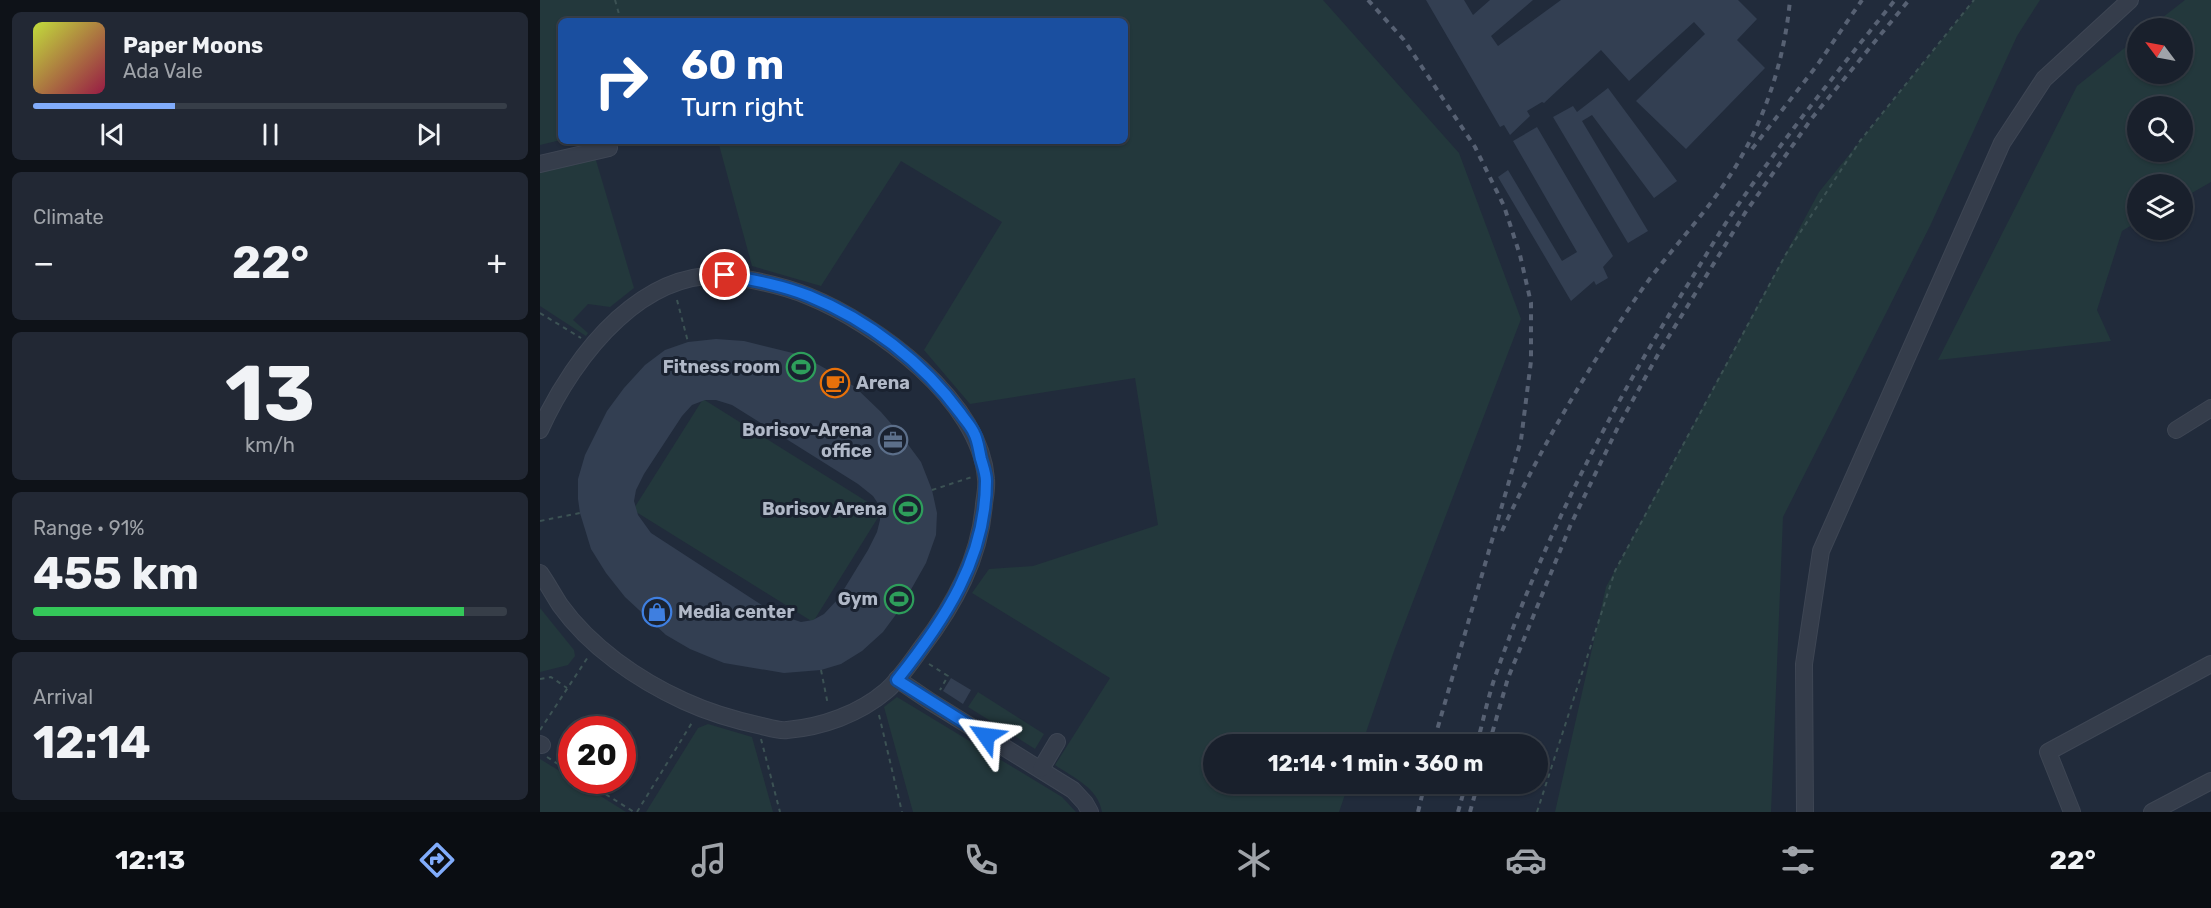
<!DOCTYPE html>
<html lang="en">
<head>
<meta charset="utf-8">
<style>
	body { margin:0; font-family:Rubik,sans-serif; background:#222834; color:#f1f3f6; height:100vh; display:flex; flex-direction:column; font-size:22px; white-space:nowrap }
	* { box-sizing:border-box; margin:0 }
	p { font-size:20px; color:#9fa3a9 }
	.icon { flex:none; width:33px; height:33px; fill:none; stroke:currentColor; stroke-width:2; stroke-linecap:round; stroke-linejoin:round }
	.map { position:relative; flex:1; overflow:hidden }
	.drawer { display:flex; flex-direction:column; gap:12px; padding:12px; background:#0e1218; width:540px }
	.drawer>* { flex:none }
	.banner { position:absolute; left:18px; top:18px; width:570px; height:126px; border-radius:9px; box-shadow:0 2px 4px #0004,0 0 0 2px #373e48; background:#1a4fa0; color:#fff; overflow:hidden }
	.needle { width:39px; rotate:302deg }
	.tools { position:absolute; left:1587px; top:18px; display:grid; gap:12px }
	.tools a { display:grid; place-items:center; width:66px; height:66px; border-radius:50%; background:#19202c; box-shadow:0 2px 4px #0004,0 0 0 2px #373e48; font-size:30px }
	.speed { position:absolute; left:18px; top:716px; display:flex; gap:12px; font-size:30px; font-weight:700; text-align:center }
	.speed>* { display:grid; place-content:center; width:78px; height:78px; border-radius:50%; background:#19202c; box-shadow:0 2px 4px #0004,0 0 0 2px #373e48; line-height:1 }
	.speed .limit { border:9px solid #d22; background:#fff; color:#111 }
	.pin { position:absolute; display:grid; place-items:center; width:51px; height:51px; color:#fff; margin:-26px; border:3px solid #fff; border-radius:50%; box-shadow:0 2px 6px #0007 }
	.me { position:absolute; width:66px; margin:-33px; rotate:301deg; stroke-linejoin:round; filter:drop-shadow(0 0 4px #0008) }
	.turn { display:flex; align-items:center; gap:21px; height:126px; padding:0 24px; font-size:27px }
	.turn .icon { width:78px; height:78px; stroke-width:2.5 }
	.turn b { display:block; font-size:42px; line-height:51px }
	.big { font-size:45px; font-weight:700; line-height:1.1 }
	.drawer .card { flex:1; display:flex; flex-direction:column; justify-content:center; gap:9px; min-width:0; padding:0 21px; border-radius:9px; background:#222834 }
	.drawer .dial { align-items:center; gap:0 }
	.dial b { font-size:78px; line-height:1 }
	.song { display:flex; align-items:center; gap:18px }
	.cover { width:72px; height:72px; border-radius:9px; background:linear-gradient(135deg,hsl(70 70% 55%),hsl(340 70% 35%)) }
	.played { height:6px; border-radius:3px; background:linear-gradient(90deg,#81acfb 30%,#373e48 30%) }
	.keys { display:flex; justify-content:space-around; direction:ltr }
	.heat { display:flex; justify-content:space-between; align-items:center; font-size:33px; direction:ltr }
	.charge { height:9px; border-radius:4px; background:linear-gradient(90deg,#34c759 91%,#373e48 0) }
	.trip { position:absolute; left:663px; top:734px; width:345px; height:60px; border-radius:30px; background:#19202c; box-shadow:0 2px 4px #0004,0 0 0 2px #373e48; font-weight:700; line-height:60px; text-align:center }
	.tab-bar { display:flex; height:96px; justify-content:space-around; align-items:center; background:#0a0d12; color:#9fa3a9 }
	.tab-bar .icon { width:42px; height:42px }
	.tab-bar .selected { color:#81acfb }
	.tab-bar b { font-size:27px; color:#f1f3f6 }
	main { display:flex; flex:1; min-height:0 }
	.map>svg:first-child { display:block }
</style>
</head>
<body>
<main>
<section class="drawer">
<div class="card">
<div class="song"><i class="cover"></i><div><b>Paper Moons</b><p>Ada Vale</p></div></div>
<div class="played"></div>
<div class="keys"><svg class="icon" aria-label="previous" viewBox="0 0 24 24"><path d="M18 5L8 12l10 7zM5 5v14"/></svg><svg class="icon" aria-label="pause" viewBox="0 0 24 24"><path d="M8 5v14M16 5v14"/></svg><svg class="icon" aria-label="next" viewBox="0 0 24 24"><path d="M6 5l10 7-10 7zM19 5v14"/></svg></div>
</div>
<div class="card"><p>Climate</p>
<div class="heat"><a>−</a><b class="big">22°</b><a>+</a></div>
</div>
<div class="card dial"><b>13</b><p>km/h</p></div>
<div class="card"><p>Range · 91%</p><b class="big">455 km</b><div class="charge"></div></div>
<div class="card"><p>Arrival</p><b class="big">12:14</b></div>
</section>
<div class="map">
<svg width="1671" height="812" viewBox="0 0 1671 812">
	<rect width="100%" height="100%" fill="#212b3b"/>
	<!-- green -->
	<g fill="#23383c" fill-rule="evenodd">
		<path d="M0,0H783L919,153L981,319L854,651L822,744H674V783H809L799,812H562C558,788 534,778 515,765L570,678L432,593L449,569L493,566L618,525L595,378L430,404L384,350L462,222L361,161L281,286L212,266L178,141H585V21H21V140L0,145Z"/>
		<polygon points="1434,0 1500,0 1477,36 1390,226 1243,517 1231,812 1015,812 1066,587 1279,192"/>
		<path d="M1645,0H1671V182L1643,198L1642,184H1598L1597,222L1582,231L1557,310L1571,341L1398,360L1537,86L1597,38L1598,74H1642V28H1609ZM1598,106H1642V152H1598Z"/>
		<polygon points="55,157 94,288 70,307 48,304 33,320 48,333 46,336 0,306 0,172"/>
		<polygon points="163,399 342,511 273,622 93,510"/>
		<polygon points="0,608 34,650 35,656 28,665 0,672"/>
		<polygon points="438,692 504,734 495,749 428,707"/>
		<polygon points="357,697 522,797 536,812 373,812 344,707"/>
		<polygon points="168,724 212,737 233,812 106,812 158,728"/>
		<polygon points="0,759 31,778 32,780 35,780 86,812 0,812"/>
	</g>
	<!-- building -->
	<g fill="#333f52" fill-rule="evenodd">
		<polygon points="886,0 924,0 933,15 950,0 993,0 951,36 958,46 1021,0 1198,0 1217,19 1197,40 1225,68 1146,149 1096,101 1165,34 1154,22 1089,81 1061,50 1004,103 1002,102 987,111 990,116 970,135 964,125 960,127"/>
		<polygon points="1068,88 1137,181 1114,198 1052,115 1042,121 1108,231 1088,243 1013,117 1033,106 1037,112"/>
		<polygon points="997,127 1073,256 1063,267 1068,278 1056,285 1054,281 1031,301 958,177 968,170 1022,261 1037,252 973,141"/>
		<path d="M176,339L204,341L261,355L288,370L315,387L341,412L361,435L381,462L392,490L397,513L396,535L386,563L360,609L343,632L322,651L301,664L281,670L244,673L184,663L150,649L126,635L85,597L66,573L51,549L40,513L38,499V479L45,455L67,411L84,388L105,365L125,350L148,342ZM165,400H176L192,405L318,484L333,496L339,505L340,520L337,532L328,550L298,599L284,614L273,620L261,622L234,613L111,533L98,515L94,501L96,490L104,474L142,416L152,405Z"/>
		<polygon points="411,678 431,690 423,704 403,691"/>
	</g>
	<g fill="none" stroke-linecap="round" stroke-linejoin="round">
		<!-- minor casing -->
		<g stroke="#3e4654" stroke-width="18">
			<g id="minor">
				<polyline points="0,164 69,148"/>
				<path d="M0,430C34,355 107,259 201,278C224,282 247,287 268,296C337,324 440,400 446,479C447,487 445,496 444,504C440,558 414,605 382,647C371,662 360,679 346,691C319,714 282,727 247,730C239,731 230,728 222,726C194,720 170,713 144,701C98,680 50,647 20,605C13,594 7,583 0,573"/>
				<polyline points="1636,430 1671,408"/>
				<polyline points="357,679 391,702 533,790 545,803 550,812"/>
				<polyline points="0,744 2,745"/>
				<polyline points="501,769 517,742"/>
				<polyline points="1265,812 1264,664 1281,551 1462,143 1504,79 1590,0"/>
				<polyline points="1532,812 1508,752 1671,664"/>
				<polyline points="1612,812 1671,781"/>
			</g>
		</g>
		<!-- path -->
		<g stroke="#3c5254" stroke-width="2" stroke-dasharray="4.5 4.5" stroke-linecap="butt">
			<polyline points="75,0 81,21"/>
			<polyline points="137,300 148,342"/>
			<polyline points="0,313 41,338"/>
			<polyline points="392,490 432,477"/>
			<polyline points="0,521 40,513"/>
			<polyline points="389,664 408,676 400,690"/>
			<polyline points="281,670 288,705"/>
			<polyline points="0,679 11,677 27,688"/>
			<polyline points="339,715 362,812"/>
			<polyline points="0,730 48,657"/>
			<polyline points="221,739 240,812"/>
			<polyline points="7,757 32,773"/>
			<polyline points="43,780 94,812"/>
			<polyline points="97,812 153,721"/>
			<polyline points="997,812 1075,571 1246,254 1320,141 1434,0"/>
		</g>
		<!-- minor -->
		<use href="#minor" stroke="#353d4b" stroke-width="16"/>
		<!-- rail -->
		<g stroke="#576173" stroke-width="4" stroke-dasharray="6 6" stroke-linecap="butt">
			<polyline points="828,0 864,40 935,147 964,206 980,255 991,303 991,361 981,440 893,744"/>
			<polyline points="1212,149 1278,64 1322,0"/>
			<path d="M962,531C1000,449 1045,373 1096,298C1123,258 1158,223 1185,183C1222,129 1244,65 1250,0"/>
			<path d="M937,744C943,721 948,697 956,674C1004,538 1069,411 1145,289C1163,261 1179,232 1198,205C1247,134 1301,67 1355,0"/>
			<polyline points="949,744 968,678 1031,524 1078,427 1121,349 1205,213 1272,118 1369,0"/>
			<polyline points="878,812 885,783"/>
			<polyline points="918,812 926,783"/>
			<polyline points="930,812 938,783"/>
		</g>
	</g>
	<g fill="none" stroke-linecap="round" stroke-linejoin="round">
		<!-- route casing -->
		<g stroke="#114b97" stroke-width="15">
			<path id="route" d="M185,275C213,280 242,285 269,296C328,320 383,362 421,414C425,420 431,426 434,433C438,440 439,451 441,459C443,466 446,474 446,481C446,559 404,621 357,680L446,736"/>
		</g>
		<!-- route -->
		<use href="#route" stroke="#1a73e8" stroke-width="10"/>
	</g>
	<!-- icons -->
	<defs>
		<g id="stadium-ring" transform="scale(1.5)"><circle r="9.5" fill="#1a2230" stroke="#2e9e5b" stroke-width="1.5"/><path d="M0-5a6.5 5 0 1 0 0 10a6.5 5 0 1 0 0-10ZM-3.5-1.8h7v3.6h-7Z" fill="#2e9e5b"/></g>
		<g id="cafe-ring" transform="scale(1.5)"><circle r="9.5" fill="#1a2230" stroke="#e8710a" stroke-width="1.5"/><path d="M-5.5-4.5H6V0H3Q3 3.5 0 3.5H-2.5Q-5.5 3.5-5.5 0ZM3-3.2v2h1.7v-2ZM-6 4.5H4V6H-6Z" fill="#e8710a"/></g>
		<g id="office-ring" transform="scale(1.5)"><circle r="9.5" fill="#1a2230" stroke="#5c6f8a" stroke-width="1.5"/><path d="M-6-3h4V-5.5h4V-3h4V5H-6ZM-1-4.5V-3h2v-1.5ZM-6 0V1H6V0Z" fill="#5c6f8a"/></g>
		<g id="shop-ring" transform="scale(1.5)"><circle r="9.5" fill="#1a2230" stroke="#3f7fe0" stroke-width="1.5"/><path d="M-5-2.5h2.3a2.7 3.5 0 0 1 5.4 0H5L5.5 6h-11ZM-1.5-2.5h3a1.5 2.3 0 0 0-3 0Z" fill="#3f7fe0"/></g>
	</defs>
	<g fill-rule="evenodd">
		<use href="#stadium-ring" x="261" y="367"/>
		<use href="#cafe-ring" x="295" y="383"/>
		<use href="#office-ring" x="353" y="440"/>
		<use href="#stadium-ring" x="368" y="509"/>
		<use href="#stadium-ring" x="359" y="599"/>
		<use href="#shop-ring" x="117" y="612"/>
	</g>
	<g text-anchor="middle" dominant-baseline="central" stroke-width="6" stroke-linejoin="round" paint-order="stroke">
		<!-- poi labels -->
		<g font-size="18" font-weight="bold" fill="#b0b8c7" stroke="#1a2230" text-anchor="end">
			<text x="240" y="367">Fitness room</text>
			<text x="316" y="383" text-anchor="start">Arena</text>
			<text x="332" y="430">Borisov-Arena<tspan x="332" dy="21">office</tspan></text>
			<text x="347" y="509">Borisov Arena</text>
			<text x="338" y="599">Gym</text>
			<text x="138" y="612" text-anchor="start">Media center</text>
		</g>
	</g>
</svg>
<div class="tools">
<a><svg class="needle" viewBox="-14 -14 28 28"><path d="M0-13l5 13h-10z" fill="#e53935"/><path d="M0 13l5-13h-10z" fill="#9fa3a9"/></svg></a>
<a><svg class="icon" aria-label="search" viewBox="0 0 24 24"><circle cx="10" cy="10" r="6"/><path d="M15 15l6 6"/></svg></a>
<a><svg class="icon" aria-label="layers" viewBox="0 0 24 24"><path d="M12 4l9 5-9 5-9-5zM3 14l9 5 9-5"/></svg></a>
</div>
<div class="speed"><div class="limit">20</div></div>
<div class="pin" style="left:185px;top:275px;background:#d93025"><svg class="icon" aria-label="arrive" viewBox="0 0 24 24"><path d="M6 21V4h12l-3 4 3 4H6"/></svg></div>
<svg class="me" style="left:446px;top:736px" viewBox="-20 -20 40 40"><path d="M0-17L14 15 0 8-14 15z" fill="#1a73e8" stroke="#fff" stroke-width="4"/></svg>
<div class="trip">12:14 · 1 min · 360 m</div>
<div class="banner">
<div class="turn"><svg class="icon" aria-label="right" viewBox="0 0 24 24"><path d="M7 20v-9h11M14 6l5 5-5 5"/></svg><div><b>60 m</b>Turn right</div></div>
</div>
</div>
</main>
<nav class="tab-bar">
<b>12:13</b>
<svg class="icon selected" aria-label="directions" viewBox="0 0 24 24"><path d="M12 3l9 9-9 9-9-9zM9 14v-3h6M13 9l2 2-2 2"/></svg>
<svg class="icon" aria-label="music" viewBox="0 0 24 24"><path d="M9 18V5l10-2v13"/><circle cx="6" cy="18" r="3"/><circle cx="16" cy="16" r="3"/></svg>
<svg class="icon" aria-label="phone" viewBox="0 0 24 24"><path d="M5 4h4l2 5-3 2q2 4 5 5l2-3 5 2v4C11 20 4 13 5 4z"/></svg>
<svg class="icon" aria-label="climate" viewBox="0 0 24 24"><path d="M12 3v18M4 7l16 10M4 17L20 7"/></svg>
<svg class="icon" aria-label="car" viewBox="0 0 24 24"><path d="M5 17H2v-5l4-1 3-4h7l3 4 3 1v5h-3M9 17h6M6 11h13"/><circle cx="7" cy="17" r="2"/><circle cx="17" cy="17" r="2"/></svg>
<svg class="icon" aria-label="filters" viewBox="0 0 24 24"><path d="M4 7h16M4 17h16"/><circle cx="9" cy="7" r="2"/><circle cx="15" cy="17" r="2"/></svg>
<b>22°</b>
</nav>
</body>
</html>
